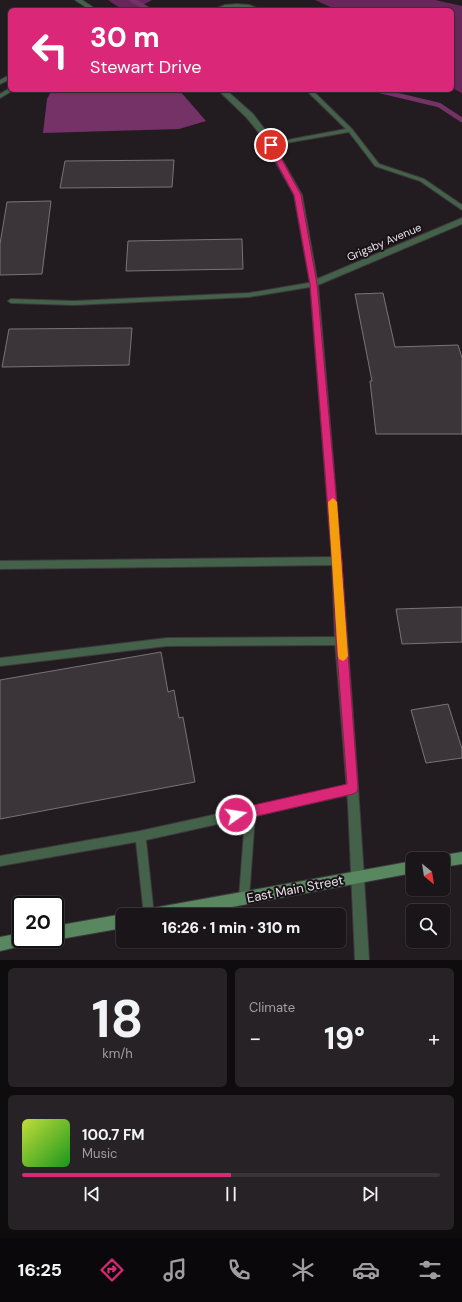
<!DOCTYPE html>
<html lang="en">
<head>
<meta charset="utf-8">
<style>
	body { margin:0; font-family:"DM Sans",sans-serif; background:#272225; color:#f1f3f6; height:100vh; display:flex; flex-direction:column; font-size:15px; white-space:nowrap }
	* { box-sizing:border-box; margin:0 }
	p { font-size:13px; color:#9f9fa2 }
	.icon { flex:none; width:22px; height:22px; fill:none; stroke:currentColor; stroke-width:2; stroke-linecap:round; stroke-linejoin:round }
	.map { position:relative; height:960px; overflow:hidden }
	.details { display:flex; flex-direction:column; gap:8px; padding:8px; background:#0e0c0d; flex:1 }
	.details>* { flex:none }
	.banner { position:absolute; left:8px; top:8px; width:446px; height:84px; border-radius:6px; box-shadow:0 1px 3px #0004,0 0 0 1px #383437; background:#db2777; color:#fff; overflow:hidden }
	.needle { width:26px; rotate:150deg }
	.tools { position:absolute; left:406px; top:852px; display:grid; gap:8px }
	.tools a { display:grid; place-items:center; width:44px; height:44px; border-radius:6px; background:#1a1518; box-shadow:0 1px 3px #0004,0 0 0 1px #383437; font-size:20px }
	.speed { position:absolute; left:12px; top:896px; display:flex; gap:8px; font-size:20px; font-weight:700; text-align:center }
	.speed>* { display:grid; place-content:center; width:52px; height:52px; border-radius:50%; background:#1a1518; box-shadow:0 1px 3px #0004,0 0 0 1px #383437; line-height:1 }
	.speed .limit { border:2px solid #111; border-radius:6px; background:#fff; color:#111 }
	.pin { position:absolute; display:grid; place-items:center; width:34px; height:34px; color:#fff; margin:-17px; border:2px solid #fff; border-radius:50%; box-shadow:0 1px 4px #0007 }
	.me { position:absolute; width:44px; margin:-22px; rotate:77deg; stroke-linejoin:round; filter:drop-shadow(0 0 3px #0008) }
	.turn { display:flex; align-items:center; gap:14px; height:84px; padding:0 16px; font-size:18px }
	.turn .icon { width:52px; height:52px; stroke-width:2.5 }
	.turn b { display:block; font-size:28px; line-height:34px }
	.big { font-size:30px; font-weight:800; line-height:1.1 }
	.details .tile { flex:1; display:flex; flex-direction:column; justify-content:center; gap:6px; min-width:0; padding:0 14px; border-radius:6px; background:#272225 }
	.details .dial { align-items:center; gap:0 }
	.dial b { font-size:52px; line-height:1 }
	.song { display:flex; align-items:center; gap:12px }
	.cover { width:48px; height:48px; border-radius:6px; background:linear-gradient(135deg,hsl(70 70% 55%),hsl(120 70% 35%)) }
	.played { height:4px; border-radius:2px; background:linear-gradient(90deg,#db2777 50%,#383437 50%) }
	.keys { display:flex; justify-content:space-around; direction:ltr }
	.heat { display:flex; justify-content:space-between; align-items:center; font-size:22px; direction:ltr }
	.details .tiles { flex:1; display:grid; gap:8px; grid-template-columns:1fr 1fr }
	.tile:last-child { grid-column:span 2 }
	.trip { position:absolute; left:116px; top:908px; width:230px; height:40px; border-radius:6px; background:#1a1518; box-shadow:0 1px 3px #0004,0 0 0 1px #383437; font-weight:800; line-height:40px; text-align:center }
	.menu { display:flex; height:64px; justify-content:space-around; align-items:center; background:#0a080a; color:#9f9fa2 }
	.menu .icon { width:28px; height:28px }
	.menu .current { color:#db2777 }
	.menu b { font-size:18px; color:#f1f3f6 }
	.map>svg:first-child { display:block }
</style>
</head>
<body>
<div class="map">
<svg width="462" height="960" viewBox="0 0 462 960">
	<rect width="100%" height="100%" fill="#221c20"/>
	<!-- forest -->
	<g fill="#68275a">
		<path d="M108,0H152C130,12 129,15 108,0Z"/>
		<polygon points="315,0 435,0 462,6 462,93 452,88 452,10 337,10"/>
	</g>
	<!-- water -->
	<polygon fill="#743266" points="52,90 179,90 206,121 179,129 43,133 47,99"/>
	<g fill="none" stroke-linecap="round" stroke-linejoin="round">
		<!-- stream -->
		<g stroke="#743266" stroke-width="4.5">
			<polyline points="132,0 150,10"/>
			<polyline points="376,90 439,105 462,120"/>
		</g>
	</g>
	<!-- building -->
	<g fill="#3b3539" stroke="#7a7277">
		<polygon points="174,160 172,187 60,188 65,161"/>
		<polygon points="51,201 42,274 0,275 0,244 7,202"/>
		<polygon points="242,239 243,269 126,271 128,241"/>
		<polygon points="383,293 395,347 458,345 462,358 462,434 376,434 370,381 372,381 355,294"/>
		<polygon points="132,328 129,365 2,367 9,329"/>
		<polygon points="462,607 462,642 402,644 396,609"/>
		<polygon points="161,652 168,692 174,690 179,718 183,717 195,782 0,819 0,680"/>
		<polygon points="448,704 462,749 462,758 426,763 411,710"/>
	</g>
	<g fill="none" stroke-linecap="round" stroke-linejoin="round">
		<!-- service casing -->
		<g stroke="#3d383c" stroke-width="2">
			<g id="service">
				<path d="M237,4L249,5L262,10C253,10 244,7 235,7C227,7 220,10 212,10L225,5Z"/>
				<polygon points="10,75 10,79 0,84 0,80"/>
				<polygon points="10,88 10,90 13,90 12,91 0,98 0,94"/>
				<polygon points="306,90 312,90 352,129 379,164 424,179 462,205 462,210 420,181 375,166 349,132 269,146 269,144 271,143 346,129"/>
				<polygon points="314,282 316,282 316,286 249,297 74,305 11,303 8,301 11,299 74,301 249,293"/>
				<polygon points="337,557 340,558 341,561 340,564 337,565 0,569 0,561"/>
				<polygon points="341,637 344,638 345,641 344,644 341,645 167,646 0,666 0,658 167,638"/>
				<polygon points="353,784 356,786 358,789 356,792 353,794 255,816 249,898 248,902 244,903 240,902 239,898 245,818 146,840 154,915 144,915 136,842 0,866 0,856 140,831"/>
			</g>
		</g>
		<!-- minor casing -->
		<g stroke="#3d383c" stroke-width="2">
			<g id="minor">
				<polygon points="75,0 82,0 97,10 90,10"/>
				<path d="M218,90H226L253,114L266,131L302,195L317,279L462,218V224L318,285C338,510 356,735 369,960H355L348,804L335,641L332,561L310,284L294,195L260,134L247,118Z"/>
			</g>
		</g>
		<!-- secondary casing -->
		<g stroke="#3d383c" stroke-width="2">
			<g id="secondary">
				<polygon points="462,852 462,864 443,867 443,859 437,859 438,856"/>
				<polygon points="413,861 413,873 189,915 146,915 148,910 153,908"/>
				<polygon points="123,914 125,915 123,915 123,928 55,940 53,939 55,939 55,926"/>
				<polygon points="21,933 21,939 32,939 30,944 0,951 0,937"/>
			</g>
		</g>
		<!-- service -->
		<use href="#service" fill="#446149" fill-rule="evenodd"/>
		<!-- minor -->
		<use href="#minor" fill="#446149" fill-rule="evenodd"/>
		<!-- secondary -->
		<use href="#secondary" fill="#588760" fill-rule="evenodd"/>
	</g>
	<!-- route -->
	<polygon fill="#db2777" stroke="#8e194d" points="268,143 274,145 301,195 317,284 342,561 347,640 358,788 357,792 353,794 236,821 232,819 231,815 232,811 236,809 347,784 336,640 332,561 310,284 294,195 267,145"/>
	<!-- slow -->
	<polygon fill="#f59e0b" points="333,498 337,502 348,656 346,659 343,661 339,659 338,656 328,502"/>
	<g text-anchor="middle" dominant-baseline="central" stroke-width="4" stroke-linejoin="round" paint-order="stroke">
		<!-- street labels -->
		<g font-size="11" fill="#e6e2e5" stroke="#181217">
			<text transform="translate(384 242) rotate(-23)">Grigsby Avenue</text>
		</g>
		<!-- near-street labels -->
		<g font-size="13" fill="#e6e2e5" stroke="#181217">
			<text transform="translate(295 889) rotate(-11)">East Main Street</text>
		</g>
	</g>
</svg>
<div class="tools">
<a><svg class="needle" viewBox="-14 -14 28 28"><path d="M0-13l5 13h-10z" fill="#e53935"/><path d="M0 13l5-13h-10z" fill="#9f9fa2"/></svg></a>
<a><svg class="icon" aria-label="search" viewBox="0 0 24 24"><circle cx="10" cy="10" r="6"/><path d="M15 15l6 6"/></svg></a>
</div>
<div class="speed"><div class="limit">20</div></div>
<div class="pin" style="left:271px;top:145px;background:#d93025"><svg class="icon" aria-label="arrive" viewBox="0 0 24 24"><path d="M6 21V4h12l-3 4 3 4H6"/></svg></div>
<svg class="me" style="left:236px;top:815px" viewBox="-20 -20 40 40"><circle r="17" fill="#db2777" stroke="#fff" stroke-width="3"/><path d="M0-11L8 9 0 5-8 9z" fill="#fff"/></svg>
<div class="trip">16:26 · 1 min · 310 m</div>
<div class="banner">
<div class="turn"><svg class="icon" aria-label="left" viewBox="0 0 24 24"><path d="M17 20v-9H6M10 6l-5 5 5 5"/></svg><div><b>30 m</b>Stewart Drive</div></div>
</div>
</div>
<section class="details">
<div class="tiles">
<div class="tile dial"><b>18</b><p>km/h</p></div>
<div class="tile"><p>Climate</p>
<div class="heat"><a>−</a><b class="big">19°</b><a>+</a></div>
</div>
<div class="tile">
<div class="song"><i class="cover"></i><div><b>100.7 FM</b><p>Music</p></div></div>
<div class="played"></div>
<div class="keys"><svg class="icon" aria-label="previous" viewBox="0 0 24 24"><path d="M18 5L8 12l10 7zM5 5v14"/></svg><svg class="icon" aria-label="pause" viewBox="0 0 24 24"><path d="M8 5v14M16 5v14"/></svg><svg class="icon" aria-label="next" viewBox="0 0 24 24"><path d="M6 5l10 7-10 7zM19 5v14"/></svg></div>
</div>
</div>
</section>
<nav class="menu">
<b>16:25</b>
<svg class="icon current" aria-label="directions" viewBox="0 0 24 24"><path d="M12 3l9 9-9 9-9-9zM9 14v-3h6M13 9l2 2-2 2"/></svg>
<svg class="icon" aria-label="music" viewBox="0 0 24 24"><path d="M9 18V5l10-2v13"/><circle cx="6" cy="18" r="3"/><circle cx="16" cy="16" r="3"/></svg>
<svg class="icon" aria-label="phone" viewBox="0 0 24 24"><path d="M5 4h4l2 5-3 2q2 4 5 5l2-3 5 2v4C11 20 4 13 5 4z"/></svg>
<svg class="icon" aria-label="climate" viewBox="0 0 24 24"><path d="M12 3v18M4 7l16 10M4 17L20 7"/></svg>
<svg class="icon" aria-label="car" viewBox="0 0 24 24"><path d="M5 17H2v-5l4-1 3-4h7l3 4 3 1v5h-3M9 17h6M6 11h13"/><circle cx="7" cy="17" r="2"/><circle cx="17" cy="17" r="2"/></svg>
<svg class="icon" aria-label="filters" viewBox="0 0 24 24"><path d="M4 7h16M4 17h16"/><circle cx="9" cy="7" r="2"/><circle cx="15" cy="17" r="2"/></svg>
</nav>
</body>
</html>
